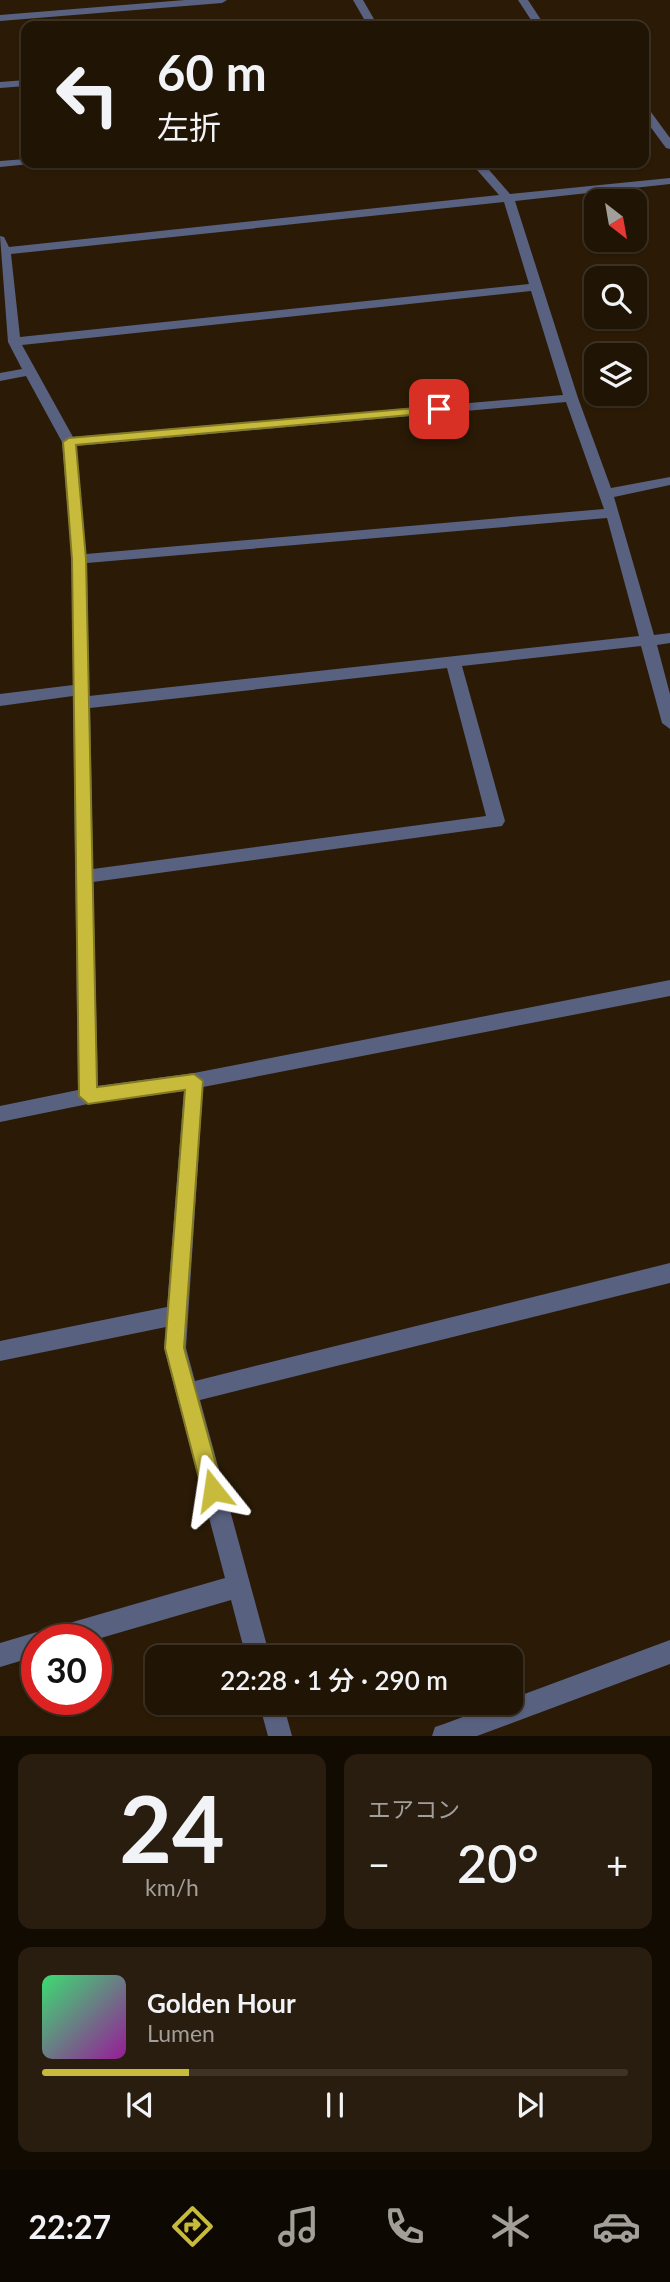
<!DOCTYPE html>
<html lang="ja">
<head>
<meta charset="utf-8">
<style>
	body { margin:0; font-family:Lato,"Noto Sans JP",sans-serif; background:#281d0e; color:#f1f3f6; height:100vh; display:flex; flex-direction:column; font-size:26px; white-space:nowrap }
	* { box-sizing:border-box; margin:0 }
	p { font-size:23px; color:#a29e9a }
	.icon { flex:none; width:38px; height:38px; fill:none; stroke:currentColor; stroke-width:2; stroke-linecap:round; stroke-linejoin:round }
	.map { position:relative; height:1736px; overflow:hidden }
	.side { display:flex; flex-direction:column; gap:18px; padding:18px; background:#120b02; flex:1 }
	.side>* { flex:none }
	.hud { position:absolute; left:21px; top:21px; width:628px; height:147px; border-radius:14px; box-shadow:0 2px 5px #0004,0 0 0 2px #3d3326; background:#201404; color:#f1f3f6; overflow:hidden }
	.needle { width:46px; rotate:149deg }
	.controls { position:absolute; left:584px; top:189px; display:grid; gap:14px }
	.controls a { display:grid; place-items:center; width:63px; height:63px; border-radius:14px; background:#201404; box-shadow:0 2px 5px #0004,0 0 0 2px #3d3326; font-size:35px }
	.speed { position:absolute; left:21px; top:1624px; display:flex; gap:14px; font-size:35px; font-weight:700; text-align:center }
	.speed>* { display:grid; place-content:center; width:91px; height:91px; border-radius:50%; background:#201404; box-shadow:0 2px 5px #0004,0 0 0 2px #3d3326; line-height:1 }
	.speed .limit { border:10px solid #d22; background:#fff; color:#111 }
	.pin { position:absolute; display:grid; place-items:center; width:60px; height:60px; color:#fff; margin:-30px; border-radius:14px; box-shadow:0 4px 10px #0006 }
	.me { position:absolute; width:77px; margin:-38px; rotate:345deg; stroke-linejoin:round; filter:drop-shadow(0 0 5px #0008) }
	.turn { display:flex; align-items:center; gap:24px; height:147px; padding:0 21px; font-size:32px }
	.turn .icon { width:91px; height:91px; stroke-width:2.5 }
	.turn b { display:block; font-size:49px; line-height:60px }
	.big { font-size:52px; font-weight:600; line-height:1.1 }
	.side .widget { flex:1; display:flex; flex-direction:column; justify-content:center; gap:10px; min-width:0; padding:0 24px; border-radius:14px; background:#281d0e }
	.side .dial { align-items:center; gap:0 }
	.dial b { font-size:91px; line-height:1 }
	.song { display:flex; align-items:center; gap:21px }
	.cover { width:84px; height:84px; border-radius:10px; background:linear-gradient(135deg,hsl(140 70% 55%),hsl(300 70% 35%)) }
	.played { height:7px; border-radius:4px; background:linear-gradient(90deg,#c8bb3b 25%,#3d3326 25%) }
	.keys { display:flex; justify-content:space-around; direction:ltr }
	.heat { display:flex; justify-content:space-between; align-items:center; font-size:38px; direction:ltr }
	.side .tiles { flex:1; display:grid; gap:18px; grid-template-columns:1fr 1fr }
	.widget:last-child { grid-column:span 2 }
	.trip { position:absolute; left:145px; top:1645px; width:378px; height:70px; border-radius:14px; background:#201404; box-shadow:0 2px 5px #0004,0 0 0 2px #3d3326; font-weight:600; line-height:70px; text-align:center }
	.tab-bar { display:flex; height:112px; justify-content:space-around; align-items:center; background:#0d0802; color:#a29e9a }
	.tab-bar .icon { width:49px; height:49px }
	.tab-bar .selected { color:#c8bb3b }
	.tab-bar b { font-size:32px; color:#f1f3f6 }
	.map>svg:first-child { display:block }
</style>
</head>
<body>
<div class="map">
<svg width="670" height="1736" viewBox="0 0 670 1736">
	<rect width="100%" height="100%" fill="#2b1b06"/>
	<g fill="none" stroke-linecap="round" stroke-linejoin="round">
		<!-- minor -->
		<g fill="#596180" fill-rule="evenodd">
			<polygon points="185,0 227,0 222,3 0,21 0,15"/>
			<polygon points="353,0 363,0 378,26 368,26"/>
			<polygon points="518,0 528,0 545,26 535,26"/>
			<polygon points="26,80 26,86 0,88 0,82"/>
			<polygon points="644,107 648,108 670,138 670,149 666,148 644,118"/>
			<polygon points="26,159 30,164 0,167 0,161"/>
			<path d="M471,163H483L510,194L670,178V184L515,201L578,398L611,488L670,477V485L614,497L654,635L670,633V643L657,645L670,694V729L662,723L641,646L462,666L505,821L502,826L93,882L98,1086L194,1073L670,980V996L203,1087L186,1348L195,1381L670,1263V1283L200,1400L270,1657H246L231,1600L94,1640H37V1656L0,1667V1643L37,1632L42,1634L52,1628L225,1578L164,1348L166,1327L0,1361V1341L167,1307L184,1091L88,1104L0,1122V1106L78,1090L73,696L0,706V694L73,685L72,559L62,442L26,376L0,381V373L22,369L8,342L0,236L4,237L9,247L499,195ZM504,202L529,284L20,337L11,254ZM531,291L563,395L73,437L22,345ZM566,402L604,509L86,554L76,446ZM607,518L639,636L89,696L87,563ZM447,668L486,816L93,869L90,708Z"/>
			<polygon points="670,1640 670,1664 477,1736 432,1736 435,1727 444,1724 500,1703 511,1703 511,1699"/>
			<polygon points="259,1703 283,1703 292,1736 268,1736"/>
		</g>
	</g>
	<!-- route -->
	<polygon fill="#c8bb3b" stroke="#827a26" stroke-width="2" points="439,406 443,407 443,412 76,445 86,559 97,1087 194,1074 203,1081 184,1348 223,1490 220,1497 213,1500 205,1497 202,1490 165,1348 185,1090 88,1104 79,1096 72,559 63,442 69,438"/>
</svg>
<div class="controls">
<a><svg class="needle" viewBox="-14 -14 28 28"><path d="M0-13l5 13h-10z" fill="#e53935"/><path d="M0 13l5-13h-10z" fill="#a29e9a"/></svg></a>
<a><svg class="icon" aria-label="search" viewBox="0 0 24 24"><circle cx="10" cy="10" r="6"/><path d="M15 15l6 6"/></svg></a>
<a><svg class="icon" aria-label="layers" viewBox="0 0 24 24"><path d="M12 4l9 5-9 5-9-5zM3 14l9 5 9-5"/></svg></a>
</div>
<div class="speed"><div class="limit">30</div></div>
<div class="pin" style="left:439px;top:409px;background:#d93025"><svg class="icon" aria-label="arrive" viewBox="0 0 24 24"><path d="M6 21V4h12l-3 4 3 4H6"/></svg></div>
<svg class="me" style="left:213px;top:1490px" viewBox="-20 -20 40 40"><path d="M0-17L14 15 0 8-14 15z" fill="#c8bb3b" stroke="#fff" stroke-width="4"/></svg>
<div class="trip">22:28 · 1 分 · 290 m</div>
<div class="hud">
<div class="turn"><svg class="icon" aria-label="left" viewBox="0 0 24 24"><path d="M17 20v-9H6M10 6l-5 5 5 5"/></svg><div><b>60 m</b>左折</div></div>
</div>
</div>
<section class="side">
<div class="tiles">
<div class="widget dial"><b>24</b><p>km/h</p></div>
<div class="widget"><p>エアコン</p>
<div class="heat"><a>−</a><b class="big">20°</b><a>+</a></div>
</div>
<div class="widget">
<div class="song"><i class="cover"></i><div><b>Golden Hour</b><p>Lumen</p></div></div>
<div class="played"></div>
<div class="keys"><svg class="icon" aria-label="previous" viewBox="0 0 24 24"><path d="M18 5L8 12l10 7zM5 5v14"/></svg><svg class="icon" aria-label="pause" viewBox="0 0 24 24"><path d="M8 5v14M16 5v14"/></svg><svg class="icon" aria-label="next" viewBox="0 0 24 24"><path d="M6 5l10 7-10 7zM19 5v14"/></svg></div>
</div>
</div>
</section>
<nav class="tab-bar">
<b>22:27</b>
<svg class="icon selected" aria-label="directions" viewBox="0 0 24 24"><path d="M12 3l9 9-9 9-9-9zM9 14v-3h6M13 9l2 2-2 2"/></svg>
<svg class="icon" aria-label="music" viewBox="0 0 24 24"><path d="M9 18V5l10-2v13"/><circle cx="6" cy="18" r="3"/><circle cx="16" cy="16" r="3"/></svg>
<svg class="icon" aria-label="phone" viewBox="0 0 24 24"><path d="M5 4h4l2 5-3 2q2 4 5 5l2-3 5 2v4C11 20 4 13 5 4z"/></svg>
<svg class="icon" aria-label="climate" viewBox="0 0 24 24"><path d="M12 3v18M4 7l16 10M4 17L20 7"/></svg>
<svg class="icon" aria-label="car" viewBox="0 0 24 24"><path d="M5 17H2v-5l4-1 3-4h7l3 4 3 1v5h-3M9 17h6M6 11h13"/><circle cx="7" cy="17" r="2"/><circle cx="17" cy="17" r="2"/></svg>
</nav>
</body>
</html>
